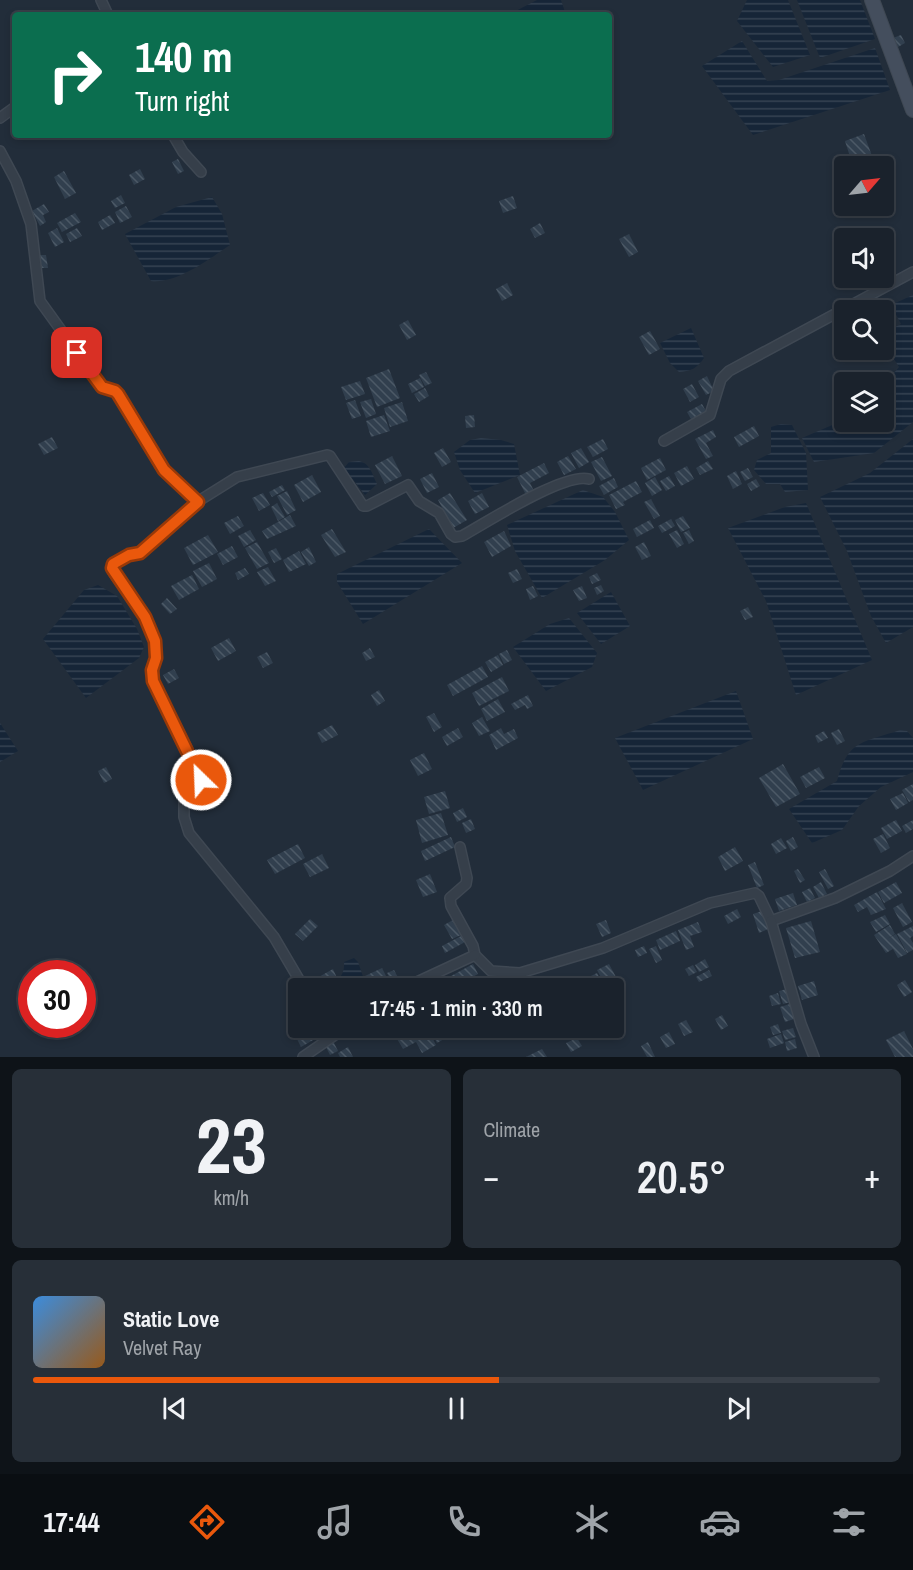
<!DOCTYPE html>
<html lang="en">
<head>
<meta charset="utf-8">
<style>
	body { margin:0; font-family:"Archivo Narrow",sans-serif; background:#272f38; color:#f1f3f6; height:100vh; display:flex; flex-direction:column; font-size:22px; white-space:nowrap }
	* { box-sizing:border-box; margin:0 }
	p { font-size:20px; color:#9fa4a9 }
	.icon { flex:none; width:33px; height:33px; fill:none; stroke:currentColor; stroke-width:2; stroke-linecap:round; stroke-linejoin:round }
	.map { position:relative; height:1057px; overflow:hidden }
	.panel { display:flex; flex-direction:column; gap:12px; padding:12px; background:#0e1318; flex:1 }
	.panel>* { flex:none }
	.top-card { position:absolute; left:12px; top:12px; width:600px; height:126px; border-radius:6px; box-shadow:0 3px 9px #0003,0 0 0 2px #383f48; background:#0b6e4f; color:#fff; overflow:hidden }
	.needle { width:39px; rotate:62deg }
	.buttons { position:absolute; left:834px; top:156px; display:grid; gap:12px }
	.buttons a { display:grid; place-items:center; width:60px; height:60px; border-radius:6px; background:#1a222c; box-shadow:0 3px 9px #0003,0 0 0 2px #383f48; font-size:30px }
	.speed { position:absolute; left:18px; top:960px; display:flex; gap:12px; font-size:30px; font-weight:700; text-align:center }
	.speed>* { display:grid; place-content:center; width:78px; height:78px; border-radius:50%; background:#1a222c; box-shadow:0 3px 9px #0003,0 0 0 2px #383f48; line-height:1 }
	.speed .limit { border:9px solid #d22; background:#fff; color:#111 }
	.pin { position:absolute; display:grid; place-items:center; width:51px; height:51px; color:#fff; margin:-26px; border-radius:12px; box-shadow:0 3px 9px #0006 }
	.me { position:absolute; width:66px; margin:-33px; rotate:336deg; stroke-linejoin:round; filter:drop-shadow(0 0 4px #0008) }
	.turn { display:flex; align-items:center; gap:21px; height:126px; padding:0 24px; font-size:27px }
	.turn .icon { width:78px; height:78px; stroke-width:2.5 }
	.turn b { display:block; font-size:42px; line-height:51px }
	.big { font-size:45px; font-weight:600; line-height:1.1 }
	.panel .widget { flex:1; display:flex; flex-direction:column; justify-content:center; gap:9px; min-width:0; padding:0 21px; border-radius:9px; background:#272f38 }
	.panel .dial { align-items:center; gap:0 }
	.dial b { font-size:78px; line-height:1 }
	.song { display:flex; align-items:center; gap:18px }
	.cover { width:72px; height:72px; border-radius:9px; background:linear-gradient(135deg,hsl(210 70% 55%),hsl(30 70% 35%)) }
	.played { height:6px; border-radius:3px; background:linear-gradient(90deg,#ea580c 55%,#383f48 55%) }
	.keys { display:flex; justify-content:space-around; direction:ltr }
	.heat { display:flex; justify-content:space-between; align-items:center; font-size:33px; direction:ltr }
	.panel .tiles { flex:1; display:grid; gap:12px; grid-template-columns:1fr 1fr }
	.widget:last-child { grid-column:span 2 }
	.trip { position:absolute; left:288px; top:978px; width:336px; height:60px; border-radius:6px; background:#1a222c; box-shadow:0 3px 9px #0003,0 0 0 2px #383f48; font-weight:600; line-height:60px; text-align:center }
	.dock { display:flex; height:96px; justify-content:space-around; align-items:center; background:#0a0e12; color:#9fa4a9 }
	.dock .icon { width:42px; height:42px }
	.dock .on { color:#ea580c }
	.dock b { font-size:27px; color:#f1f3f6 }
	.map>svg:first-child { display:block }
</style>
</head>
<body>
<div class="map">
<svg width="913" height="1057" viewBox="0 0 913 1057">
	<defs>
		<pattern id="water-rules" width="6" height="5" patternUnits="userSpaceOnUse" patternTransform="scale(1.5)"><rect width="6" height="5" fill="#162537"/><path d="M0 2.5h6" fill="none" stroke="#364352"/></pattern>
		<pattern id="building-back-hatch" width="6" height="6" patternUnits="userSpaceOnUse" patternTransform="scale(1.5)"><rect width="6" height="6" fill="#313f4e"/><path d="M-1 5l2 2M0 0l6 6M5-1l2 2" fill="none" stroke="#4c5966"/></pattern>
	</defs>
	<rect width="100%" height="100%" fill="#222d3a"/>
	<!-- water -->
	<g fill="url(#water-rules)">
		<polygon points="537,0 561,0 566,15 508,15"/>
		<polygon points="747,0 788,0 810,55 773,67 737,21"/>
		<polygon points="797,0 860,0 875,39 820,58"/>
		<polygon points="742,41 767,81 779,80 875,48 890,90 753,135 702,66"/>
		<path d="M212,197L222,214L230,245C209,259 177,284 151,281L125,234L176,207Z"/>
		<polygon points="913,295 913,422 874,453 814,462 802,438 844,420 884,422 884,385 899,367 884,343 884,333 901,324 891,305"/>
		<path d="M691,328L704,358C697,368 692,371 679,372L670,363L660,343Z"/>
		<polygon points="781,424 792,425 806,453 808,490 785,492 780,484 766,484 754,470 757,460 771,453 771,427"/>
		<polygon points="481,438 501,440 514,444 520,475 475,493 460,470 454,452 470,440"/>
		<polygon points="913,439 913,627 886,643 871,616 847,551 820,497 870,473"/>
		<path d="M359,461C370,463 372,474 377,484L365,495L344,468L349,462Z"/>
		<polygon points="583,490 603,497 615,512 629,540 605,560 542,598 515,551 507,525"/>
		<polygon points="806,503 872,660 796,695 766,601 728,528 785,507"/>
		<polygon points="429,529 462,563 363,624 337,582 337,574"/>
		<polygon points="98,585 117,596 137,629 144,647 139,658 86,698 43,639 84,590"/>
		<polygon points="611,592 630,626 601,644 577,613"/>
		<polygon points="569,618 597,653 592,667 546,691 513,647 550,624"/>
		<polygon points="736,691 753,739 643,790 615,738"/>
		<polygon points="0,723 18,751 0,762"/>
		<path d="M900,730L907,731L913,738V772L881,787L859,806L842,830L812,843L789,809L837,781C848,739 863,743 900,730Z"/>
		<path d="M354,958L358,962L367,988H323C336,981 345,978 344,962Z"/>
	</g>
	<!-- building -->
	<g fill="url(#building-back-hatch)">
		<polygon points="901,35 905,43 898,47 893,38"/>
		<polygon points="864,134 872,156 852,163 845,141"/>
		<polygon points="178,159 184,171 178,174 172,162"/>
		<polygon points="140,169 145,179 134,185 129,175"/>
		<polygon points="64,171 76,193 65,199 54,177"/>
		<polygon points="121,195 125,203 115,208 111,201"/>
		<polygon points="513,196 517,208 503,213 499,201"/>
		<polygon points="44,204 49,212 43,215 46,222 40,226 32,211"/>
		<polygon points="126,206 132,217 120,223 115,212"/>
		<polygon points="75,213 81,222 62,232 57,223"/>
		<polygon points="110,215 115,223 102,230 98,222"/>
		<polygon points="540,223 545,233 535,238 530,229"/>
		<polygon points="57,228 64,242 55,247 48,233"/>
		<polygon points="77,228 82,236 70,242 66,234"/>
		<polygon points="629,234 638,252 629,257 619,239"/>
		<polygon points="40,255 46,255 48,268 41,268"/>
		<polygon points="507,283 513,295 502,301 496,289"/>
		<polygon points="408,320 416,335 407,340 399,325"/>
		<polygon points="650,331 660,349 649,355 639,337"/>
		<polygon points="389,369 400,398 377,407 366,378"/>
		<polygon points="426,372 432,383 425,386 419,375"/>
		<polygon points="707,376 714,391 706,395 698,381"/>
		<polygon points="420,378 424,387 412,393 408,384"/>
		<polygon points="360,381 365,394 346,400 341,387"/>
		<polygon points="692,384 699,397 690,402 683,389"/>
		<polygon points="425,388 429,396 419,402 414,394"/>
		<polygon points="371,399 376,414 366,418 360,402"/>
		<polygon points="355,400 361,416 352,419 346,403"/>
		<polygon points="402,402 408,421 390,427 384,408"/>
		<polygon points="702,404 707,413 692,421 687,412"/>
		<polygon points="384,415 390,431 371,437 366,421"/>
		<polygon points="474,415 475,427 466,428 465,416"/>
		<polygon points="754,426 759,436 739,447 734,437"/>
		<polygon points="713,430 716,437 706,443 713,456 706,459 695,439"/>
		<polygon points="52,437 58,448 44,455 38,444"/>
		<polygon points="603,439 608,449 593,457 587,447"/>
		<polygon points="443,448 451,462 442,467 434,453"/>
		<polygon points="581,448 589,462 579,468 571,453"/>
		<polygon points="392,456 402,476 385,484 375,465"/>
		<polygon points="568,456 576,469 564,475 557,462"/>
		<polygon points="602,457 612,476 601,481 591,462"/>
		<polygon points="660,458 666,470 647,480 641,468"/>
		<polygon points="708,461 713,469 700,475 696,468"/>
		<polygon points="544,463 549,473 530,483 534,491 526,495 517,477"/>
		<polygon points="687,466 694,479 681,486 674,473"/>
		<polygon points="748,468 753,477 745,481 740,472"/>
		<polygon points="736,471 742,484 733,489 727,476"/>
		<polygon points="432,473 439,487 427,493 420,479"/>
		<polygon points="312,475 321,492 303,502 294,485"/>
		<polygon points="669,476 675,486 666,491 660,481"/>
		<polygon points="655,477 662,490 652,496 645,483"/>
		<polygon points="614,478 618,487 604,495 599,486"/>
		<polygon points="756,479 760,486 751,491 747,484"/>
		<polygon points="636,481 642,492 623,502 625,505 616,509 609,495"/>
		<polygon points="282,485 285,490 272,497 269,492"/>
		<polygon points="287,491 296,510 287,515 277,496"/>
		<polygon points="263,493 270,505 259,511 252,498"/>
		<polygon points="450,493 467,520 453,528 438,500"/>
		<polygon points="482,493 489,507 475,514 468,501"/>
		<polygon points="651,499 660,516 654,519 644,502"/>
		<polygon points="277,503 285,517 278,521 271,507"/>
		<polygon points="290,515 296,526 267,539 262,531"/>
		<polygon points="238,516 244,526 230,534 224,523"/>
		<polygon points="683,516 690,528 681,532 675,520"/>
		<polygon points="671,519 675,526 662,533 658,526"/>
		<polygon points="650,520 654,528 637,537 633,529"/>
		<polygon points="332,529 346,552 335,557 321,535"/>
		<polygon points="250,530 256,540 244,547 238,536"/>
		<polygon points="677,530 684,544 677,548 669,534"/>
		<polygon points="689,530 694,541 689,544 683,533"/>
		<polygon points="504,531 511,546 492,557 484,542"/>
		<polygon points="208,535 218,552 193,565 184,548"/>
		<polygon points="257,542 269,563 257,569 245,548"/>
		<polygon points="644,542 651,556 642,560 635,547"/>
		<polygon points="232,546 238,557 223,565 217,554"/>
		<polygon points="309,547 316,562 309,566 301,552"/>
		<polygon points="276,548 282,559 274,563 268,552"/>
		<polygon points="299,551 306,564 289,572 283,560"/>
		<polygon points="209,563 217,579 202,587 193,571"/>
		<polygon points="268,567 276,581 265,586 257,572"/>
		<polygon points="245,568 249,574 238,580 235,573"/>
		<polygon points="517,569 522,579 513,583 508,573"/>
		<polygon points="597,573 601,580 592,584 589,577"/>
		<polygon points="192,575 199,589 179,600 171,586"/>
		<polygon points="601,585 604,591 597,595 594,588"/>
		<polygon points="533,586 538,596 530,600 526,589"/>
		<polygon points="582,586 587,598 579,601 573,590"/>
		<polygon points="167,598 177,609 170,614 161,604"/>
		<polygon points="748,607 753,617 745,620 740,611"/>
		<polygon points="229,638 236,651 218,661 211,648"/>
		<polygon points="370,648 375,657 366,661 362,653"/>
		<polygon points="507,650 512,660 504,664 499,654"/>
		<polygon points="267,652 273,663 263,668 257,657"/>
		<polygon points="498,655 503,665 491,672 485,662"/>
		<polygon points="482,666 488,677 453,696 447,685"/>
		<polygon points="174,669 179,678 168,684 163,675"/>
		<polygon points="502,677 509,691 479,706 472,693"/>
		<polygon points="379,690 385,701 377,706 371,695"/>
		<polygon points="528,695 533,706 527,709 525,705 515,710 511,704"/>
		<polygon points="498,699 505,712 487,721 481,709"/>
		<polygon points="434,713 442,727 434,732 426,717"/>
		<polygon points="482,717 490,731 479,736 472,723"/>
		<polygon points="332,725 338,735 322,743 317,733"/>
		<polygon points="458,728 463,737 447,746 442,737"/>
		<polygon points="501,728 504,734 514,729 518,738 496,750 489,735"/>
		<polygon points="839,729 845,741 837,745 831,733"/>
		<polygon points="824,731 828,738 818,743 815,736"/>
		<polygon points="424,753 432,769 418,776 410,760"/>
		<polygon points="783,764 800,794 776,807 759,778"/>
		<polygon points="106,767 112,779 104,783 98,771"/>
		<polygon points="819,767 825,778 806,788 800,777"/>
		<polygon points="913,784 913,800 909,802 902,790"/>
		<polygon points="445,791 450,808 429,814 424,797"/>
		<polygon points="903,793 908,803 896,810 890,799"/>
		<polygon points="463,808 467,817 457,822 453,813"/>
		<polygon points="441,813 448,835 422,843 416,820"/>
		<polygon points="471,819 475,829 466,833 462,823"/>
		<polygon points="896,820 902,831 887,839 881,828"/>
		<polygon points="913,820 913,829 906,833 902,826"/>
		<polygon points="883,834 890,848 881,853 873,839"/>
		<polygon points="451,837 455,847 425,861 421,851"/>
		<polygon points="793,837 798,847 791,851 786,841"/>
		<polygon points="781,838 787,848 776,854 771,844"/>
		<polygon points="298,844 305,858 275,874 267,860"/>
		<polygon points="735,847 743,861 725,871 718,857"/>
		<polygon points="322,854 329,868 310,877 303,864"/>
		<polygon points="755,862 764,885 757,888 748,865"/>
		<polygon points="798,869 805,880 800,883 794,871"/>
		<polygon points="825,869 834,886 828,889 819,872"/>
		<polygon points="430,874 437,892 423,897 416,880"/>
		<polygon points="821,882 827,894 819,898 813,887"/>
		<polygon points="896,882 902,893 884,903 878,892"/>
		<polygon points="810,888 815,898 807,902 802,892"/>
		<polygon points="877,892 886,909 871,915 867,907 858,912 854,905"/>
		<polygon points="793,893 797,905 779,911 775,899"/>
		<polygon points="902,903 912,922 903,927 893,908"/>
		<polygon points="737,909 741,917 728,924 724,916"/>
		<polygon points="762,911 768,929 759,933 753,914"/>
		<polygon points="885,915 890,924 876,932 870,922"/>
		<polygon points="310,919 318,926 303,941 295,934"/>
		<polygon points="453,920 461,935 452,939 444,925"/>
		<polygon points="606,920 611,933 602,937 596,924"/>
		<polygon points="811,921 820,952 795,958 786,928"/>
		<polygon points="698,922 702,932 690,936 694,947 686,950 678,930"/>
		<polygon points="890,925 895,934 887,939 896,934 907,954 898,958 893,949 886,953 874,935"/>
		<polygon points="913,926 913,936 910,938 913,943 913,950 907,953 897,934"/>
		<polygon points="676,931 680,941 660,950 656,940"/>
		<polygon points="461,936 465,942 445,953 442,946"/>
		<polygon points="644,946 647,953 638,957 635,950"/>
		<polygon points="656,946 662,960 656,963 649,949"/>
		<polygon points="705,959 709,967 699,972 695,965"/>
		<polygon points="473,964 478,974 456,986 451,976"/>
		<polygon points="609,964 616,977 604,983 597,970"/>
		<polygon points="693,965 697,972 689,976 685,969"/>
		<polygon points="382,968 390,984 382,988 372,988 365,976"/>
		<polygon points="333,969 337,978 317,988 311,988 308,983"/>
		<polygon points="394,970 401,983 394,986 387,973"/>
		<polygon points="709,970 712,976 699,982 696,977"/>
		<polygon points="597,973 604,986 598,988 595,988 589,977"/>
		<polygon points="430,976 435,985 429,988 407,988"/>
		<polygon points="905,980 912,992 904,997 897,985"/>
		<polygon points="814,981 818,995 802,1000 798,986"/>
		<polygon points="787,989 791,1002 783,1004 779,991"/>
		<polygon points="778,993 781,1004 772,1006 769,996"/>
		<polygon points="298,994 298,1009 293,1012 287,1000"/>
		<polygon points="790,1004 794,1019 785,1022 780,1007"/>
		<polygon points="722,1015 728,1026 721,1030 715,1019"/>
		<polygon points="686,1020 693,1032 684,1036 678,1024"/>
		<polygon points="778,1024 781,1033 773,1035 770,1027"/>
		<polygon points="309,1028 318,1028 322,1035 301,1047 295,1035"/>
		<polygon points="414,1028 418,1028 424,1038 431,1035 436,1045 422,1053 416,1042 403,1049 396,1037"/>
		<polygon points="438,1028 444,1039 437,1043 431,1032"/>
		<polygon points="793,1028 796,1037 785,1040 782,1031"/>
		<polygon points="904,1031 913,1049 913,1057 895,1057 886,1040"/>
		<polygon points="669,1032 675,1044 666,1048 660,1037"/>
		<polygon points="781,1034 784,1043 770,1048 767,1039"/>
		<polygon points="577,1038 582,1046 571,1052 566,1043"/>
		<polygon points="795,1039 797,1048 787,1051 785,1042"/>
		<polygon points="333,1041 338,1051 330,1055 325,1045"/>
		<polygon points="648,1042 655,1057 647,1057 641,1046"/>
		<polygon points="348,1047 353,1057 340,1057 338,1053"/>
		<polygon points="542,1049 547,1057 526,1057"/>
	</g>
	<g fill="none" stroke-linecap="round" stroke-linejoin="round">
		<!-- minor casing -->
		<g stroke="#3f4853" stroke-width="12">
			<g id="minor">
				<polyline points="101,0 108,15"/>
				<polyline points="0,118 15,107"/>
				<polyline points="173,135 183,152 201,172"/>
				<path d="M0,151L16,181L31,224L40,301L102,387L115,391L118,394L164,470L197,502L140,553L130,555L113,564V572C128,594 149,616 155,642C158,656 152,667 153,681L201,776L200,784L184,798V817L189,833L274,937L304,988"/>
				<polyline points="664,441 710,415 721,379 729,371 913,272"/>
				<path d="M197,502L237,477L327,455L330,456L363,506H367L408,485L419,501L439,513L451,534L455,537L462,536C487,522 565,472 589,479"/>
				<polyline points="460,847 467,878 466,884 450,898 451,906 473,946 475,955 491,971 520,973 603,948 710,903 755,893 759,896 771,921 835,898 890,871 913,856"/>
				<polyline points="771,921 801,1024 814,1057"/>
				<polyline points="404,988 475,955"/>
				<polyline points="303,1057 345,1028"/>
			</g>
		</g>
		<!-- secondary casing -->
		<g stroke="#3f4853" stroke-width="16">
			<polyline id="secondary" points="872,0 913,110"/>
		</g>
		<!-- minor -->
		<use href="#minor" stroke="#363f4a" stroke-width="9"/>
		<!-- secondary -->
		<use href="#secondary" stroke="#444e5d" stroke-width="14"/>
	</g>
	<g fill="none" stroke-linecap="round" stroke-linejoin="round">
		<!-- route casing -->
		<g stroke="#983908" stroke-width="15">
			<polyline id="route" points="77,353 102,387 115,391 118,394 164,470 198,502 140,553 129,555 113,564 112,568 145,617 155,641 156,658 152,670 153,681 201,780"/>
		</g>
		<!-- route -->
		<use href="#route" stroke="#ea580c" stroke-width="10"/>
	</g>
</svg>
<div class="buttons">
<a><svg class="needle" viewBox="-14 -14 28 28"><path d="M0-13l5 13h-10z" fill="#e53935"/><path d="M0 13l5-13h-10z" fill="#9fa4a9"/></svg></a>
<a><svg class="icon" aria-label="sound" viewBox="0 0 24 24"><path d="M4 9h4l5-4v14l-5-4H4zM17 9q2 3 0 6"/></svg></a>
<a><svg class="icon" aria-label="search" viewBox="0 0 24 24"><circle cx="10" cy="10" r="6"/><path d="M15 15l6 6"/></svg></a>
<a><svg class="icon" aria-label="layers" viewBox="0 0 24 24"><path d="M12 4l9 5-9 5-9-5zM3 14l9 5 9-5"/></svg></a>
</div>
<div class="speed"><div class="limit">30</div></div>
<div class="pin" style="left:77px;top:353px;background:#d93025"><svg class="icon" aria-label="arrive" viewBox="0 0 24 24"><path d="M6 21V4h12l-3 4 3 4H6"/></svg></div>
<svg class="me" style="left:201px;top:780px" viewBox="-20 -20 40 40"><circle r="17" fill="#ea580c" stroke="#fff" stroke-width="3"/><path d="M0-11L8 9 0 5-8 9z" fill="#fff"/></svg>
<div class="trip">17:45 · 1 min · 330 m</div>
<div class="top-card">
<div class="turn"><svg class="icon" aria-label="right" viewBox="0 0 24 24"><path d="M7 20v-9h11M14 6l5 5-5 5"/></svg><div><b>140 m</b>Turn right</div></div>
</div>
</div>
<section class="panel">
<div class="tiles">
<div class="widget dial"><b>23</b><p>km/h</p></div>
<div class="widget"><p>Climate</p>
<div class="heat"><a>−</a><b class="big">20.5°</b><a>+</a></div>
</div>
<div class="widget">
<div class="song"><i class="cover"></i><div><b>Static Love</b><p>Velvet Ray</p></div></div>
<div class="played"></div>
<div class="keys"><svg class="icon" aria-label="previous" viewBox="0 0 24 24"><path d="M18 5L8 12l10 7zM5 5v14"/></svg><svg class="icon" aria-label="pause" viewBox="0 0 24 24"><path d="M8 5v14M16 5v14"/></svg><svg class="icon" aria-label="next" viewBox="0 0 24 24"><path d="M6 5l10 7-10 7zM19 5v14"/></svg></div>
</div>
</div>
</section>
<nav class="dock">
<b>17:44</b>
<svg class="icon on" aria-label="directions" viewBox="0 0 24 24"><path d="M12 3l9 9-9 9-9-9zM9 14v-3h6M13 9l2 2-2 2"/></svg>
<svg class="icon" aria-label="music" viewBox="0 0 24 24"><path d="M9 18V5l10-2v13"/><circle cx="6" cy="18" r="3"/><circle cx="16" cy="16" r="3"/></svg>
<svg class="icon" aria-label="phone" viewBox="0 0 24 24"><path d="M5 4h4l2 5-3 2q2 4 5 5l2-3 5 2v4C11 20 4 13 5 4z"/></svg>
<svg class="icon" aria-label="climate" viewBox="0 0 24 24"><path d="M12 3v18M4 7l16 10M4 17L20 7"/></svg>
<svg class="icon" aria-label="car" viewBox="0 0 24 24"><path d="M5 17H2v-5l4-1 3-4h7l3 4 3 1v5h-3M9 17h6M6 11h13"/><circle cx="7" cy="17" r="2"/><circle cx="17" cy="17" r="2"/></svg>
<svg class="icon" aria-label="filters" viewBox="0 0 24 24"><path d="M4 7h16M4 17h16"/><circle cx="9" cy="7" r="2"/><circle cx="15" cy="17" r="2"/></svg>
</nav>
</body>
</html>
